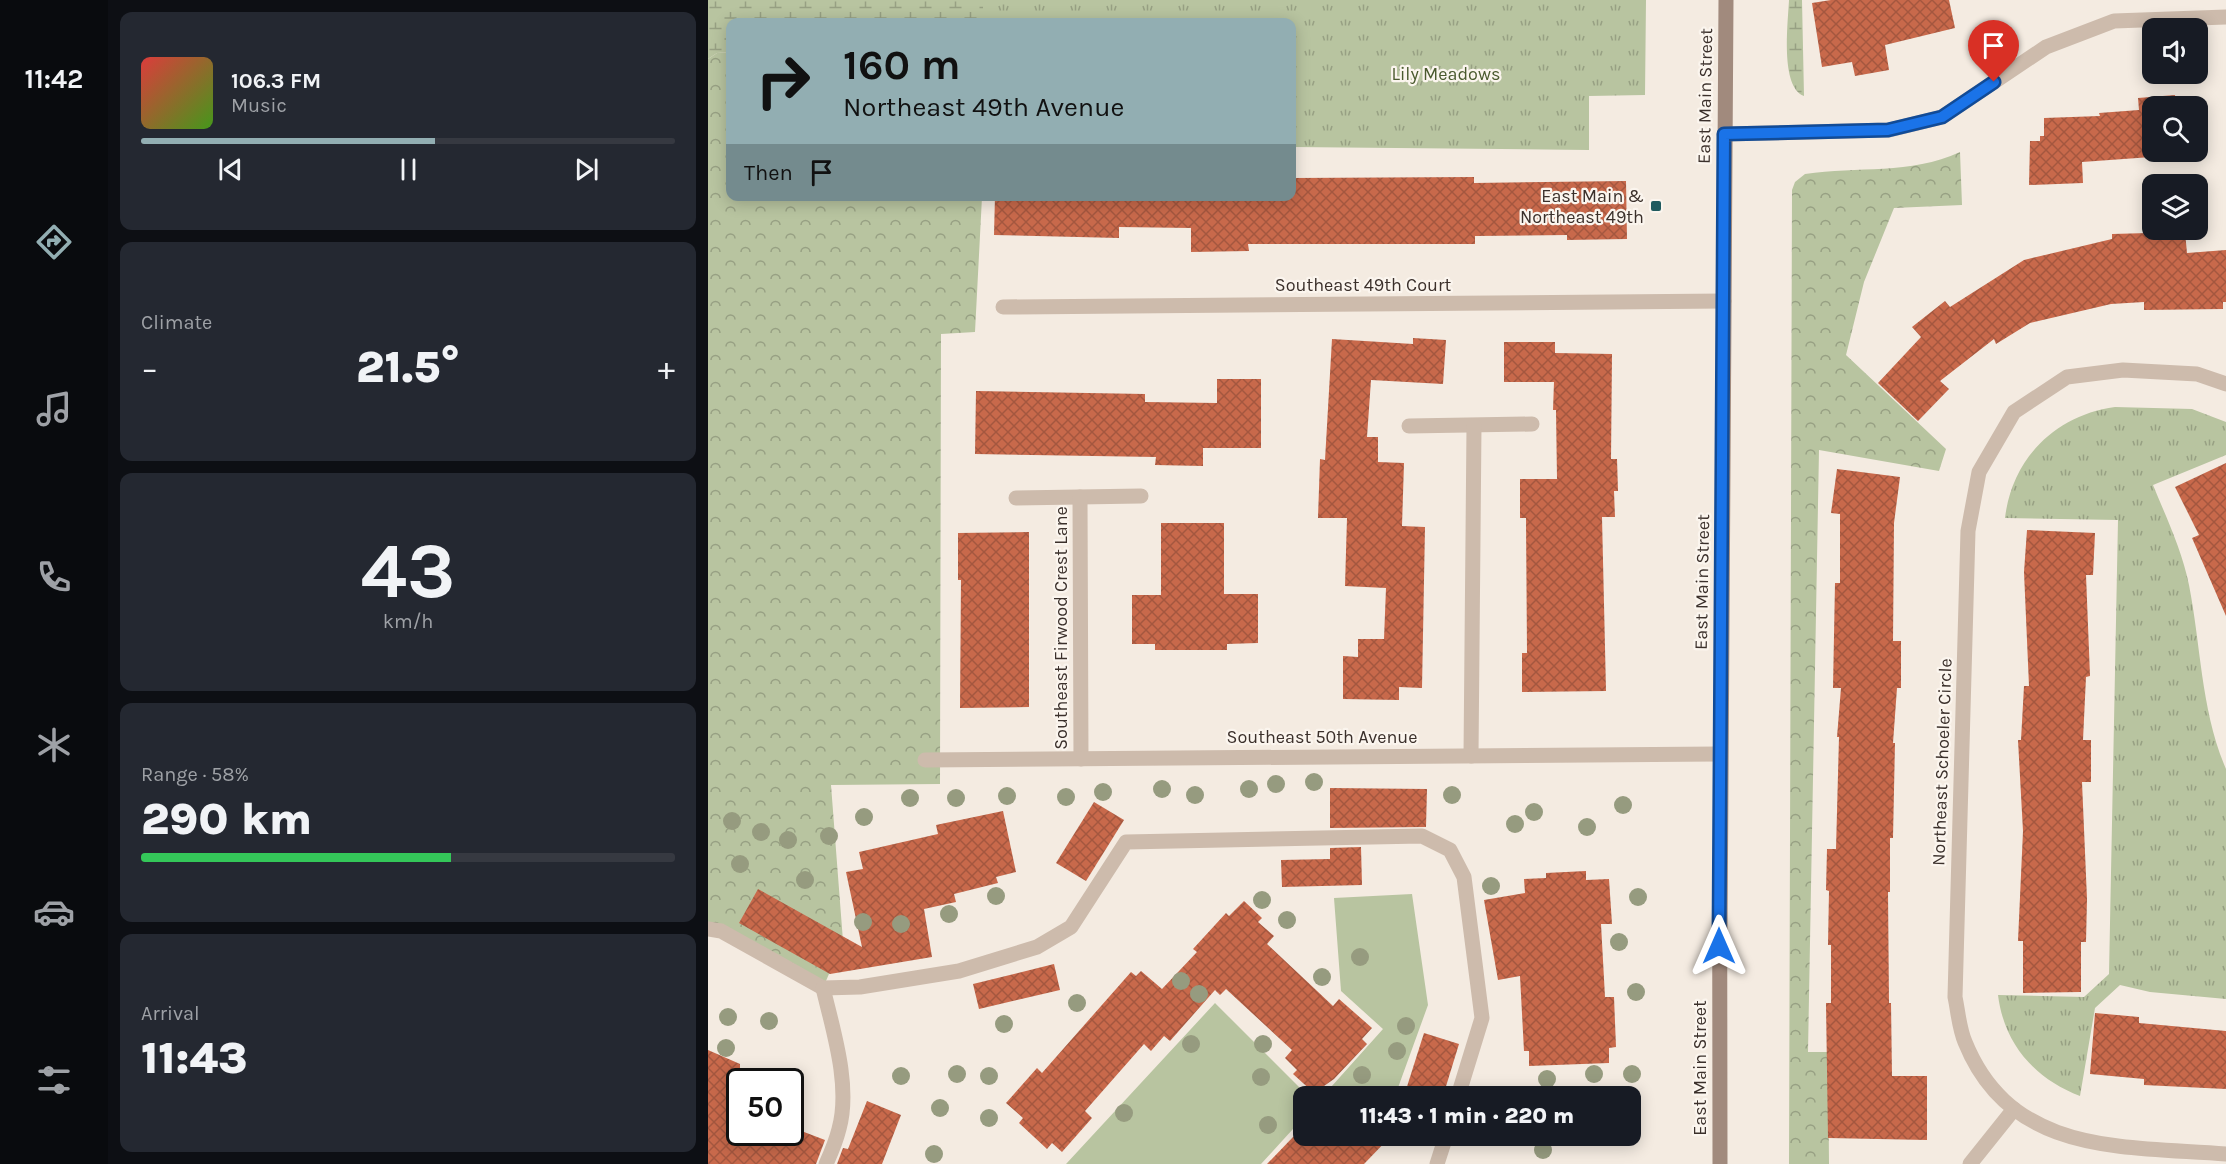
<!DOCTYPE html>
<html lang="en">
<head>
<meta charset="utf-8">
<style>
	body { margin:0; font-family:Karla,sans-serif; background:#242831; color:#f1f3f6; height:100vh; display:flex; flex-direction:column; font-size:22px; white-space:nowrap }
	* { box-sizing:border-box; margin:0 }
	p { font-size:20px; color:#9ea1a6 }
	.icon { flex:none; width:33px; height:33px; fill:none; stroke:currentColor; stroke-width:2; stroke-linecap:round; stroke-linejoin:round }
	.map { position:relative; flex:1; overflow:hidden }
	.details { display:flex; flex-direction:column; gap:12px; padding:12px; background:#0d0f14; width:600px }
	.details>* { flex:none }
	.top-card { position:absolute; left:18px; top:18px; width:570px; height:183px; border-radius:12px; box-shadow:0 3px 15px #0003; background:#92aeb2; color:#111; overflow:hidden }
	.fabs { position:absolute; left:1434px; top:18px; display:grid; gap:12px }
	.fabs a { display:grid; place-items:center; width:66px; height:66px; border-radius:12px; background:#171b24; box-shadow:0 3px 15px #0003; font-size:30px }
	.speed { position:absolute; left:18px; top:1068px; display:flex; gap:12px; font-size:30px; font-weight:700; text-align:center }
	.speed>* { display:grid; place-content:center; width:78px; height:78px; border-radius:50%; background:#171b24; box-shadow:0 3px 15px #0003; line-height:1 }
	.speed .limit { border:3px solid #111; border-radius:9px; background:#fff; color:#111 }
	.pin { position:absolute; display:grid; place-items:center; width:51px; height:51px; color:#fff; margin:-62px -26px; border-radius:50% 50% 50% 0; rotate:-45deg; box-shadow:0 0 6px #0007 }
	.pin .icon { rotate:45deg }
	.me { position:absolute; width:66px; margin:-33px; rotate:0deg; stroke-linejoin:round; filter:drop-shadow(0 0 4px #0008) }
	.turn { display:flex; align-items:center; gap:21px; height:126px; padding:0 18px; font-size:27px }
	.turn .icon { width:78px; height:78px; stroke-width:2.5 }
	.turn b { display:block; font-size:42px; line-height:51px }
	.then { display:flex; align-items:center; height:57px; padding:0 18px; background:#0003; gap:12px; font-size:22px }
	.big { font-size:45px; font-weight:800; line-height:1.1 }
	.details .card { flex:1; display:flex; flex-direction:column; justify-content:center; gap:9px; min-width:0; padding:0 21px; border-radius:12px; background:#242831 }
	.details .dial { align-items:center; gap:0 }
	.dial b { font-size:78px; line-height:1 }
	.song { display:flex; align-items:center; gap:18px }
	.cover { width:72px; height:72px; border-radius:9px; background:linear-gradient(135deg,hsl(0 70% 55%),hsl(100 70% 35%)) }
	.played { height:6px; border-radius:3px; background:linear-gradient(90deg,#92aeb2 55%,#363941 55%) }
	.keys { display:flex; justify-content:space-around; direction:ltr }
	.heat { display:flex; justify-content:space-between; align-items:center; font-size:33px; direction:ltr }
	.charge { height:9px; border-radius:4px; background:linear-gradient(90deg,#34c759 58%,#363941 0) }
	.trip { position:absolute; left:585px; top:1086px; width:348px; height:60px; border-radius:12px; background:#171b24; box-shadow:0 3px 15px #0003; font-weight:800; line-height:60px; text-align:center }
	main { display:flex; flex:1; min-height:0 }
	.menu { display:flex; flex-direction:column; width:108px; justify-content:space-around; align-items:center; background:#090b0e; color:#9ea1a6 }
	.menu .icon { width:42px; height:42px }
	.menu .selected { color:#92aeb2 }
	.menu b { font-size:27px; color:#f1f3f6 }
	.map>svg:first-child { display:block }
</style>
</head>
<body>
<main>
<nav class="menu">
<b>11:42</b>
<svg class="icon selected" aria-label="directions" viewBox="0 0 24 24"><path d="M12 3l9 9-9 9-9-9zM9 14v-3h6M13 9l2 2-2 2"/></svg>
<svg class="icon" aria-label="music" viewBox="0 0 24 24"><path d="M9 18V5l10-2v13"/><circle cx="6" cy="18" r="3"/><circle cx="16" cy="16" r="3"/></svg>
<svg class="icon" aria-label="phone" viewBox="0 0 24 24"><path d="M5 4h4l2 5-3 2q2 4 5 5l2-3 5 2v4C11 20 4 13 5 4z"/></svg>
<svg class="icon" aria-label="climate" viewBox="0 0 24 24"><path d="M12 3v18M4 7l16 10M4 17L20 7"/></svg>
<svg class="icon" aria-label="car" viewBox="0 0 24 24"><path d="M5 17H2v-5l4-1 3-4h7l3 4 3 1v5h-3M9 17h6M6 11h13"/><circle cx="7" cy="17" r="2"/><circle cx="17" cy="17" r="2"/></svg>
<svg class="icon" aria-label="filters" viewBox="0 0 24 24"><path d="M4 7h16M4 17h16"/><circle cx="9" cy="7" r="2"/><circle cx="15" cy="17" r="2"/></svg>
</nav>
<section class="details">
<div class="card">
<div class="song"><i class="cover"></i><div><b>106.3 FM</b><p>Music</p></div></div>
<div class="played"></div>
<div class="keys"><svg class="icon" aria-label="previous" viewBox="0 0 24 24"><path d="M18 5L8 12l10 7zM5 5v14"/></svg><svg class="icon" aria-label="pause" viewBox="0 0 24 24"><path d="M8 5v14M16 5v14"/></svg><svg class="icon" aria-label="next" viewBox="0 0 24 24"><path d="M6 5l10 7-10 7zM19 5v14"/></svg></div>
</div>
<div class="card"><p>Climate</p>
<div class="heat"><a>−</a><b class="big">21.5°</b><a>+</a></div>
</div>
<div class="card dial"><b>43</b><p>km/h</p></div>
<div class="card"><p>Range · 58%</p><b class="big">290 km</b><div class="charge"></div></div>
<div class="card"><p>Arrival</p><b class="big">11:43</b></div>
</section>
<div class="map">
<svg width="1518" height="1164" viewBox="0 0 1518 1164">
	<defs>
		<pattern id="forest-crowns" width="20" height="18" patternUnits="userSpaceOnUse" patternTransform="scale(1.5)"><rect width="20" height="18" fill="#b8c4a0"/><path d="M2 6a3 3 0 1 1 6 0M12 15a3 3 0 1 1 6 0" fill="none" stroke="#97a083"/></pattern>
		<pattern id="wetland-marsh" width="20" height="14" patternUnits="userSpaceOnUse" patternTransform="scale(1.5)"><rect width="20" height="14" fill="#b8c4a0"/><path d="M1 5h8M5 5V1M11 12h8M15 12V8" fill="none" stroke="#97a083"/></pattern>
		<pattern id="park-tufts" width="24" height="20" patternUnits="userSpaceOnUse" patternTransform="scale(1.5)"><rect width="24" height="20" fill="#b8c4a0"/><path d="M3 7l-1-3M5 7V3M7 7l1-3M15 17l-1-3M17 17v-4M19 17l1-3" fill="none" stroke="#97a083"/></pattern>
		<pattern id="building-cross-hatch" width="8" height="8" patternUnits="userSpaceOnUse" patternTransform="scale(1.5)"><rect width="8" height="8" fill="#c8694b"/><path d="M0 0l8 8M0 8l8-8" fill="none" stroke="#a4573f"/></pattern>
	</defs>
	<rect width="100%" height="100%" fill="#f4ebe1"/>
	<!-- grass -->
	<g fill="#b8c4a0">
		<polygon points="704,894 720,1005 687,1096 615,1096 675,1029 633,991 626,898"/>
		<polygon points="507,1003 600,1096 596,1096 595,1118 553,1164 358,1164"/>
	</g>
	<!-- forest -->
	<g fill="url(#forest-crowns)">
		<polygon points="22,52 22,196 274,197 267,332 233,334 232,784 123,785 135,941 115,988 0,929 0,59 9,53"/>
		<path d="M1252,152L1254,205L1186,208L1156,282L1138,355L1238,449L1231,471L1111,450L1100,1052H1120L1121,1164H1081L1084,190L1087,182L1097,174C1150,166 1202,175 1252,152Z"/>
	</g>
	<!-- wetland -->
	<g fill="url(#wetland-marsh)">
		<polygon points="0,0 762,0 584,22 22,22 22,52 9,53 0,59"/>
		<path d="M1081,0H1094L1096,96C1072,87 1080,23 1081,0Z"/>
	</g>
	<!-- park -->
	<g fill="url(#park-tufts)">
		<polygon points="275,0 938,0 937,95 881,96 881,150 584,147 584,22 275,22"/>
		<path d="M1407,407L1484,409L1518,422V455L1445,485C1458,517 1474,550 1481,585C1493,646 1493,711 1518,769V999L1442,992L1412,985L1387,1008L1372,1096C1327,1079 1296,1044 1290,995L1376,997L1401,974L1410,520L1297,518C1304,458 1348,415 1407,407Z"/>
	</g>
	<!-- building -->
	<g fill="url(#building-cross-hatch)">
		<polygon points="1123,0 1241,0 1247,28 1177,45 1181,70 1147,76 1144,62 1114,67 1104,3"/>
		<polygon points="1467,95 1468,106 1444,106 1444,152 1471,152 1471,155 1374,162 1375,183 1321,185 1322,141 1332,141 1332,136 1336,136 1336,118 1392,116 1391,113 1431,110 1430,98"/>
		<polygon points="766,177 766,183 918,181 919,239 859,240 859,235 767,236 767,244 540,244 541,251 483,252 483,228 411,227 411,238 286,235 287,196 584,196 584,178"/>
		<polygon points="1477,232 1479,253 1518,250 1518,302 1515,302 1515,309 1436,310 1436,302 1403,304 1322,323 1288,344 1286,339 1232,381 1241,389 1210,421 1170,383 1213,337 1204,327 1237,301 1242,307 1316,260 1404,239 1404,234"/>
		<polygon points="705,338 738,340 735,384 663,380 659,437 670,437 670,462 696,463 694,526 717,527 714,688 691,687 691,700 635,699 635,656 650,657 650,639 676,639 678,588 637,586 639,518 610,518 612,459 617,460 624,339 705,344"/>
		<polygon points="796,342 847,342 847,353 904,354 903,459 909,459 910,491 906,491 907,517 894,517 898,691 814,692 814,653 819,653 818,518 812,518 812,479 849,479 848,410 845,410 846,382 796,382"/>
		<polygon points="509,379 553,379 553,448 495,448 495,466 447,465 448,457 267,454 268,391 437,394 437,402 509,403"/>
		<polygon points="1518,463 1518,616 1484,538 1491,535 1467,487"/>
		<polygon points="1129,469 1192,477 1186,523 1185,641 1193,641 1193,688 1189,688 1185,743 1187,743 1185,838 1182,838 1182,892 1180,892 1181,1003 1183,1003 1184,1076 1219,1076 1219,1140 1120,1138 1118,1003 1123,1003 1123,945 1120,945 1121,891 1118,890 1119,849 1128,849 1131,737 1129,737 1133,688 1125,688 1127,583 1132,583 1132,514 1123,513"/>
		<polygon points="453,523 516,523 516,594 550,594 550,643 519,644 519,650 447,650 447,644 424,644 424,595 453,595"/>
		<polygon points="1319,530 1387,533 1385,575 1378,575 1382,676 1378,677 1375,740 1383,740 1383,782 1374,782 1379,899 1378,942 1373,942 1373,992 1315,993 1315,941 1310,941 1315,831 1310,740 1313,740 1316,686 1321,686 1316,572"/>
		<polygon points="321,532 321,707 252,708 253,580 250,580 250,533"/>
		<polygon points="622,788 719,789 718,827 622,828"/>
		<polygon points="386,802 416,820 378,881 348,863"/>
		<polygon points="295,811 308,872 288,877 290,883 246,894 248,902 216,909 224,957 122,974 31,923 50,889 154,947 138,872 155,869 151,852 230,834 228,825"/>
		<polygon points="653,847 654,885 574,887 573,860 622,859 622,848"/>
		<polygon points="878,871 878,880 901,879 904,924 893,924 897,997 906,997 908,1047 901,1048 901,1063 821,1066 821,1051 816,1051 812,976 790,980 776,900 817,893 816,879 838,878 838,873"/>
		<polygon points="536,901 554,918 550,922 566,936 559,944 625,1006 631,999 664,1028 654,1039 659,1044 626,1079 606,1093 585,1074 589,1070 577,1058 584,1050 518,989 512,995 507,990 462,1041 456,1036 443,1051 436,1044 377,1111 384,1118 354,1152 344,1143 339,1149 311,1123 315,1118 298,1103 329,1068 334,1073 423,972 428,976 433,971 454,989 489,952 485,949 518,913 521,916"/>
		<polygon points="346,964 352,990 271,1009 265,984"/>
		<polygon points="1387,1013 1431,1017 1431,1023 1518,1031 1518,1089 1436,1085 1436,1079 1382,1074"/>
		<polygon points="716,1033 751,1044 735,1096 696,1096"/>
		<polygon points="0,1050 32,1064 32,1132 82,1132 83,1127 117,1140 108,1164 0,1164"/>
		<polygon points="159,1101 193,1115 174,1164 129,1164 135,1148 140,1149"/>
		<polygon points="586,1136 683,1136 656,1164 559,1164"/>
	</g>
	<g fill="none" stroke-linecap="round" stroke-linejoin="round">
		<!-- service -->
		<g stroke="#cdbbac" stroke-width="15">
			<polyline points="701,426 824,424"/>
			<polyline points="308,498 433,496"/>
			<polyline points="763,756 766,426"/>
			<polyline points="0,929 13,931 115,988 152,987 251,971 329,947 363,927 418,842 714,836 742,850 756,877 774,1018 750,1096"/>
			<path d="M115,988C125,1030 143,1086 131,1129C128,1141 123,1153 118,1164"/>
			<polyline points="729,1164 738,1136"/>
			<polyline points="1262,1164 1306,1109"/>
		</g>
		<!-- minor -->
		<g stroke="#cdbbac" stroke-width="15">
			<polyline points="1016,134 1181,130 1234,117 1338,47 1406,21 1518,17"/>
			<polyline points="295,307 1016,301"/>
			<path d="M1518,384L1489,374L1415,370L1359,377L1306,412L1271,472L1260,531L1247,997C1250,1011 1251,1028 1257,1042C1303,1156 1416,1146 1518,1154"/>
			<polyline points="372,497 373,759"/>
			<polyline points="217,760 1010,754"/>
		</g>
		<!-- secondary -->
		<path stroke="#a18a7d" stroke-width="15" d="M1012,1164C1011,776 1013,388 1018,0"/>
	</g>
	<!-- trees -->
	<g fill="#969b7f">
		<circle cx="606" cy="782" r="9"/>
		<circle cx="568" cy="784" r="9"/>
		<circle cx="454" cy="789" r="9"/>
		<circle cx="541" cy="789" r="9"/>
		<circle cx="395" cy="792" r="9"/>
		<circle cx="487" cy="795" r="9"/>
		<circle cx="744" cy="795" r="9"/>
		<circle cx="299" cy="796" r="9"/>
		<circle cx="358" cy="797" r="9"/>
		<circle cx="202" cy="798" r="9"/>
		<circle cx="248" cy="798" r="9"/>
		<circle cx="915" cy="805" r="9"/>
		<circle cx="826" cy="812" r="9"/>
		<circle cx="156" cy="817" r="9"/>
		<circle cx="24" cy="821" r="9"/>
		<circle cx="807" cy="824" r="9"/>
		<circle cx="879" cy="827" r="9"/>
		<circle cx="53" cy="832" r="9"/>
		<circle cx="121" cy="836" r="9"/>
		<circle cx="80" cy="840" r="9"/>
		<circle cx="32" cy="864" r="9"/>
		<circle cx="97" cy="880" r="9"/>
		<circle cx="783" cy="886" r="9"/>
		<circle cx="288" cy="896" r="9"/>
		<circle cx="930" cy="897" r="9"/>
		<circle cx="554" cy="900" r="9"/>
		<circle cx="241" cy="914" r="9"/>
		<circle cx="579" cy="920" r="9"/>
		<circle cx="155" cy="922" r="9"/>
		<circle cx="193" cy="924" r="9"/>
		<circle cx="911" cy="942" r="9"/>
		<circle cx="652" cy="957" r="9"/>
		<circle cx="614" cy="977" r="9"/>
		<circle cx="473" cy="981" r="9"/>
		<circle cx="928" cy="992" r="9"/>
		<circle cx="491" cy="994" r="9"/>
		<circle cx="369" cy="1003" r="9"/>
		<circle cx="20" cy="1017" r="9"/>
		<circle cx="61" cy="1021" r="9"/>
		<circle cx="296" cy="1024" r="9"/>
		<circle cx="698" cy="1026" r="9"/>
		<circle cx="483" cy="1044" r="9"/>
		<circle cx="555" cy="1044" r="9"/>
		<circle cx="18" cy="1048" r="9"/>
		<circle cx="689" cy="1051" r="9"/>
		<circle cx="249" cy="1074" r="9"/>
		<circle cx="886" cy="1074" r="9"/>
		<circle cx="924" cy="1074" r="9"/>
		<circle cx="654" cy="1075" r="9"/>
		<circle cx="193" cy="1076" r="9"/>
		<circle cx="281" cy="1076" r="9"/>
		<circle cx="553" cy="1077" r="9"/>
		<circle cx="839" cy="1079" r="9"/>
		<circle cx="232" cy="1108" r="9"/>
		<circle cx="416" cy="1113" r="9"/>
		<circle cx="281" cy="1118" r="9"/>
		<circle cx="560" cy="1125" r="9"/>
		<circle cx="835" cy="1150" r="9"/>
		<circle cx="226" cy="1154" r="9"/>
	</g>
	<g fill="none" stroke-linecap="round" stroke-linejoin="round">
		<!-- route casing -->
		<g stroke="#114b97" stroke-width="15">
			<path id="route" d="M1011,946C1011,676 1016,405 1016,134L1180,130L1234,117L1286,82"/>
		</g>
		<!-- route -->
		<use href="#route" stroke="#1a73e8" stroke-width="10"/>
	</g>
	<!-- markers -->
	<rect fill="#1f5a5e" stroke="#fbf5ee" stroke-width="2" x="942" y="200" width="12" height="12" rx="3"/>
	<g text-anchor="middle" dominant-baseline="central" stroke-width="4.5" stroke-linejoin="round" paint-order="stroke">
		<!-- park labels -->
		<g font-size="18" fill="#4a5a2e" stroke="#fbf5ee">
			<text x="738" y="74">Lily Meadows</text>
		</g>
		<!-- street labels -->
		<g font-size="18" fill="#3b302b" stroke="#fbf5ee">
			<text transform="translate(997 96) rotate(-89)">East Main Street</text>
			<text x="655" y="285">Southeast 49th Court</text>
			<text transform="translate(994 582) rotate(-89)">East Main Street</text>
			<text transform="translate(353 628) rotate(-90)">Southeast Firwood Crest Lane</text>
			<text x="614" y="737">Southeast 50th Avenue</text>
			<text transform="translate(1234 762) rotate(-88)">Northeast Schoeler Circle</text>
			<text transform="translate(992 1068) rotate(-90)">East Main Street</text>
		</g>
		<!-- poi labels -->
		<g font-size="18" fill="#3b302b" stroke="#fbf5ee" text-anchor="end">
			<text x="936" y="196">East Main &amp;<tspan x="936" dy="21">Northeast 49th</tspan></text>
		</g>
	</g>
</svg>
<div class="fabs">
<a><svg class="icon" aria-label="sound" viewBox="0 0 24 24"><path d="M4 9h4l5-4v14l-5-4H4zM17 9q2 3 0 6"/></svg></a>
<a><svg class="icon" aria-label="search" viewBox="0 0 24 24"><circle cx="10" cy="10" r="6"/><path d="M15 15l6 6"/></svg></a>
<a><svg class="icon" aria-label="layers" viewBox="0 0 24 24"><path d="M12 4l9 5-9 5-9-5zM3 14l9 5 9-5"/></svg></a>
</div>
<div class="speed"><div class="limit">50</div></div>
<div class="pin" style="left:1286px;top:82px;background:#d93025"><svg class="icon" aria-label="arrive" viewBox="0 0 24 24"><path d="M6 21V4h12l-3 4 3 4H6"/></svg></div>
<svg class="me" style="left:1011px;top:946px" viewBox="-20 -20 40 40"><path d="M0-17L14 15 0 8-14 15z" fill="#1a73e8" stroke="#fff" stroke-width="4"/></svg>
<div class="trip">11:43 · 1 min · 220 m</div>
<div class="top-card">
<div class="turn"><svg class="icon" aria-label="right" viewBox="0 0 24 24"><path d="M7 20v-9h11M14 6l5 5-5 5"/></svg><div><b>160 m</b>Northeast 49th Avenue</div></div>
<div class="then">Then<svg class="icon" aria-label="arrive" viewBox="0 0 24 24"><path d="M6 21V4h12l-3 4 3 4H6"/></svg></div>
</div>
</div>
</main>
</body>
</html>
